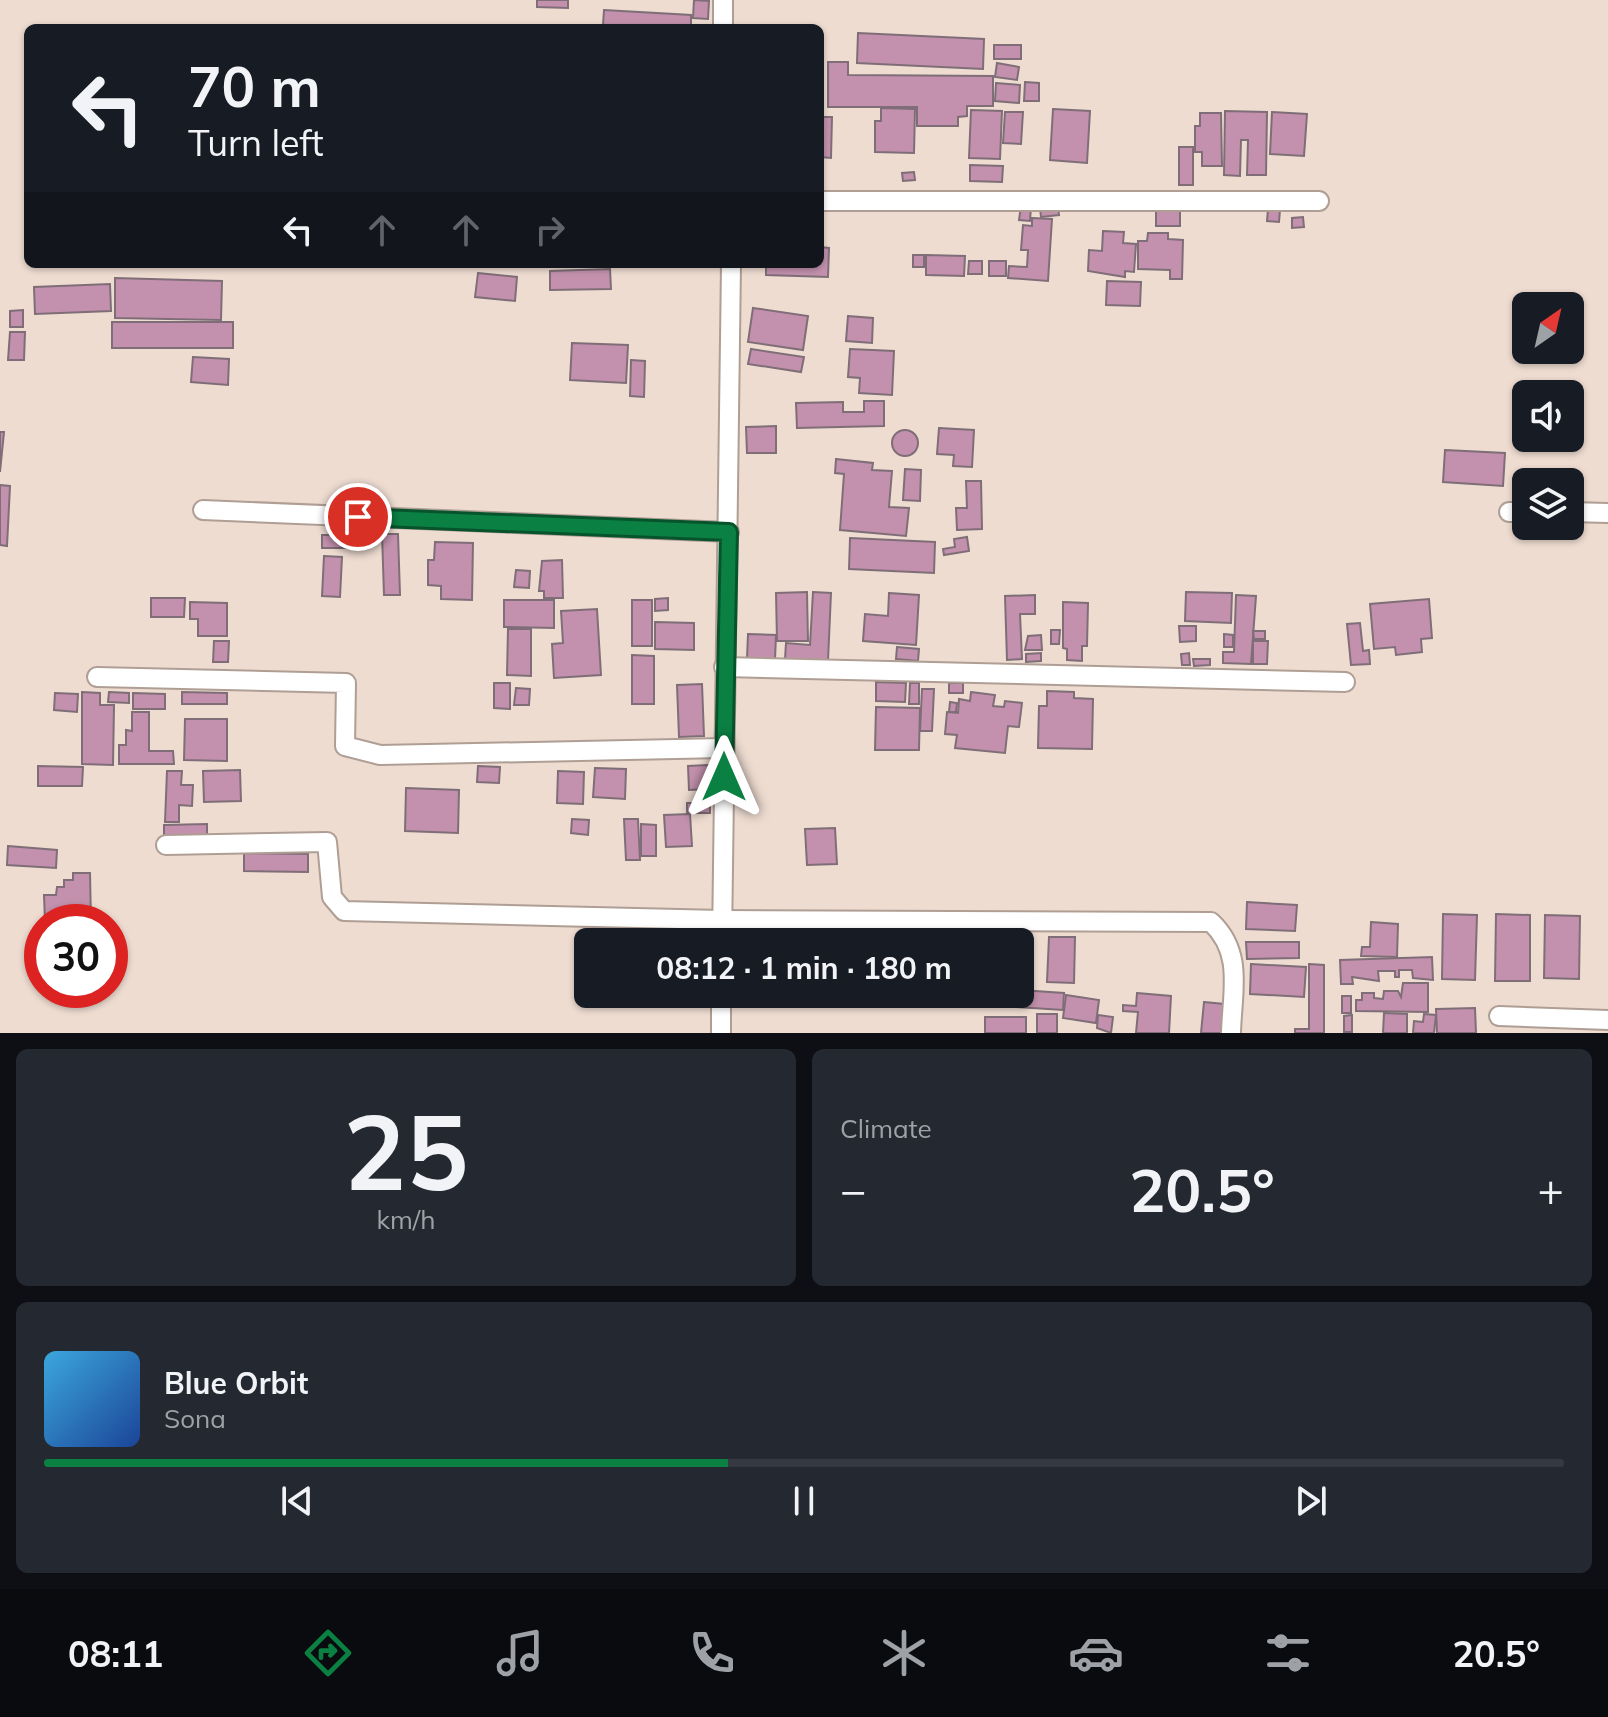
<!DOCTYPE html>
<html lang="en">
<head>
<meta charset="utf-8">
<style>
	body { margin:0; font-family:Mulish,sans-serif; background:#242831; color:#f1f3f6; height:100vh; display:flex; flex-direction:column; font-size:30px; white-space:nowrap }
	* { box-sizing:border-box; margin:0 }
	p { font-size:26px; color:#9ea1a6 }
	.icon { flex:none; width:44px; height:44px; fill:none; stroke:currentColor; stroke-width:2; stroke-linecap:round; stroke-linejoin:round }
	.map { position:relative; height:1033px; overflow:hidden }
	.sheet { display:flex; flex-direction:column; gap:16px; padding:16px; background:#0d0f14; flex:1 }
	.sheet>* { flex:none }
	.top-card { position:absolute; left:24px; top:24px; width:800px; height:244px; border-radius:12px; box-shadow:0 2px 6px #0004; background:#171b24; color:#f1f3f6; overflow:hidden }
	.needle { width:52px; rotate:34deg }
	.buttons { position:absolute; left:1512px; top:292px; display:grid; gap:16px }
	.buttons a { display:grid; place-items:center; width:72px; height:72px; border-radius:12px; background:#171b24; box-shadow:0 2px 6px #0004; font-size:40px }
	.speed { position:absolute; left:24px; top:904px; display:flex; gap:16px; font-size:40px; font-weight:700; text-align:center }
	.speed>* { display:grid; place-content:center; width:104px; height:104px; border-radius:50%; background:#171b24; box-shadow:0 2px 6px #0004; line-height:1 }
	.speed .limit { border:12px solid #d22; background:#fff; color:#111 }
	.pin { position:absolute; display:grid; place-items:center; width:68px; height:68px; color:#fff; margin:-34px; border:4px solid #fff; border-radius:50%; box-shadow:0 2px 8px #0007 }
	.me { position:absolute; width:88px; margin:-44px; rotate:0deg; stroke-linejoin:round; filter:drop-shadow(0 0 6px #0008) }
	.turn { display:flex; align-items:center; gap:28px; height:168px; padding:0 32px; font-size:36px }
	.turn .icon { width:104px; height:104px; stroke-width:2.5 }
	.turn b { display:block; font-size:56px; line-height:68px }
	.lanes { display:flex; align-items:center; height:76px; padding:0 32px; background:#0003; justify-content:center; gap:40px; direction:ltr }
	.lanes .off { opacity:.35 }
	.big { font-size:60px; font-weight:700; line-height:1.1 }
	.sheet .widget { flex:1; display:flex; flex-direction:column; justify-content:center; gap:12px; min-width:0; padding:0 28px; border-radius:12px; background:#242831 }
	.sheet .dial { align-items:center; gap:0 }
	.dial b { font-size:104px; line-height:1 }
	.song { display:flex; align-items:center; gap:24px }
	.cover { width:96px; height:96px; border-radius:12px; background:linear-gradient(135deg,hsl(200 70% 55%),hsl(220 70% 35%)) }
	.played { height:8px; border-radius:4px; background:linear-gradient(90deg,#0b8043 45%,#363941 45%) }
	.keys { display:flex; justify-content:space-around; direction:ltr }
	.heat { display:flex; justify-content:space-between; align-items:center; font-size:44px; direction:ltr }
	.sheet .tiles { flex:1; display:grid; gap:16px; grid-template-columns:1fr 1fr }
	.widget:last-child { grid-column:span 2 }
	.trip { position:absolute; left:574px; top:928px; width:460px; height:80px; border-radius:12px; background:#171b24; box-shadow:0 2px 6px #0004; font-weight:700; line-height:80px; text-align:center }
	.tabs { display:flex; height:128px; justify-content:space-around; align-items:center; background:#090b0e; color:#9ea1a6 }
	.tabs .icon { width:56px; height:56px }
	.tabs .on { color:#0b8043 }
	.tabs b { font-size:36px; color:#f1f3f6 }
	.map>svg:first-child { display:block }
</style>
</head>
<body>
<div class="map">
<svg width="1608" height="1033" viewBox="0 0 1608 1033">
	<rect width="100%" height="100%" fill="#eedcd1"/>
	<!-- building -->
	<g fill="#c391ad" stroke="#7f6e77" stroke-width="2">
		<polygon points="537,0 568,0 568,8 537,7"/>
		<polygon points="694,0 709,1 708,19 693,18"/>
		<polygon points="604,10 691,15 691,28 603,25"/>
		<polygon points="858,33 984,39 983,69 857,63"/>
		<rect x="994" y="45" width="27" height="14"/>
		<polygon points="828,62 848,62 848,75 993,76 993,106 967,106 967,116 958,117 958,126 917,126 917,107 828,107"/>
		<polygon points="997,63 1019,67 1017,80 995,77"/>
		<polygon points="1025,82 1039,83 1039,101 1024,101"/>
		<polygon points="996,83 1020,85 1019,103 995,101"/>
		<polygon points="881,108 915,109 914,153 875,152 875,121 881,121"/>
		<polygon points="1053,109 1090,111 1087,163 1050,160"/>
		<polygon points="971,110 1002,111 1000,159 969,158"/>
		<polygon points="1225,111 1267,112 1266,175 1247,175 1248,140 1241,140 1240,176 1224,175"/>
		<polygon points="1005,112 1023,112 1021,144 1003,143"/>
		<polygon points="1272,112 1307,114 1304,156 1270,154"/>
		<polygon points="1200,113 1221,113 1222,166 1202,166 1202,152 1195,152 1195,126 1200,126"/>
		<polygon points="820,117 832,117 831,158 820,157"/>
		<rect x="1179" y="147" width="14" height="38"/>
		<polygon points="970,165 1003,166 1002,182 970,181"/>
		<polygon points="914,172 915,180 903,181 902,173"/>
		<polygon points="1021,206 1031,207 1030,221 1019,220"/>
		<polygon points="1058,206 1059,215 1041,217 1040,208"/>
		<polygon points="1268,209 1280,210 1279,222 1267,221"/>
		<rect x="1156" y="210" width="24" height="16"/>
		<polygon points="1303,217 1304,227 1292,228 1292,218"/>
		<polygon points="1032,218 1052,219 1048,281 1008,278 1009,266 1027,267 1028,250 1021,250 1023,225 1032,226"/>
		<polygon points="1103,231 1124,232 1123,243 1136,244 1134,272 1125,271 1125,277 1088,271 1089,250 1102,251"/>
		<polygon points="1148,233 1168,233 1168,239 1183,240 1182,279 1170,279 1170,270 1138,269 1138,241 1147,241"/>
		<polygon points="820,247 829,248 828,277 766,275 766,264 820,264"/>
		<rect x="913" y="255" width="11" height="12"/>
		<polygon points="926,255 965,256 964,276 926,275"/>
		<polygon points="969,261 982,261 982,274 968,274"/>
		<rect x="989" y="261" width="17" height="15"/>
		<polygon points="610,269 611,289 550,290 550,271"/>
		<polygon points="478,273 517,277 515,301 475,297"/>
		<polygon points="115,278 222,281 221,320 115,318"/>
		<polygon points="1107,281 1141,282 1140,306 1106,305"/>
		<polygon points="110,284 111,311 35,314 34,287"/>
		<polygon points="753,308 808,316 803,350 748,342"/>
		<polygon points="23,310 23,327 10,327 10,311"/>
		<polygon points="848,316 873,318 872,343 846,341"/>
		<rect x="112" y="322" width="121" height="26"/>
		<polygon points="10,332 25,332 24,360 8,360"/>
		<polygon points="572,343 628,345 626,383 570,380"/>
		<polygon points="751,349 804,357 801,372 748,364"/>
		<polygon points="850,349 894,351 892,395 859,393 860,378 848,377"/>
		<polygon points="193,357 229,359 228,385 191,382"/>
		<polygon points="631,360 645,361 644,397 630,396"/>
		<polygon points="864,401 884,401 884,426 797,428 796,403 843,402 843,412 864,412"/>
		<polygon points="776,426 776,453 747,453 746,427"/>
		<polygon points="939,428 974,430 972,467 953,466 954,455 937,454"/>
		<circle cx="905" cy="443" r="13"/>
		<polygon points="0,432 4,432 0,472"/>
		<polygon points="1445,450 1505,453 1503,486 1443,482"/>
		<polygon points="836,459 873,463 872,470 892,471 889,507 909,508 906,536 840,530 844,474 835,473"/>
		<polygon points="905,469 921,470 920,501 903,500"/>
		<polygon points="966,481 981,481 982,529 957,530 956,508 967,508"/>
		<polygon points="0,485 10,486 7,546 0,545"/>
		<polygon points="382,534 398,534 400,595 384,595"/>
		<rect x="322" y="535" width="24" height="13"/>
		<polygon points="967,537 969,551 944,555 943,549 955,547 954,539"/>
		<polygon points="850,538 935,542 934,573 849,569"/>
		<polygon points="435,542 473,543 472,600 441,599 441,586 428,585 428,560 434,560"/>
		<polygon points="324,556 342,557 340,597 322,596"/>
		<polygon points="562,560 563,598 544,598 544,591 539,591 542,561"/>
		<polygon points="516,570 530,571 529,588 514,587"/>
		<polygon points="807,592 808,641 777,641 776,593"/>
		<polygon points="813,592 831,593 828,661 785,659 786,643 810,645"/>
		<polygon points="1186,592 1232,593 1231,623 1185,621"/>
		<polygon points="889,593 919,595 916,645 863,641 865,614 888,616"/>
		<polygon points="1035,595 1035,614 1020,614 1022,659 1007,660 1005,596"/>
		<polygon points="1236,595 1256,596 1251,664 1223,663 1223,652 1234,652"/>
		<polygon points="151,598 185,598 184,617 151,617"/>
		<polygon points="668,598 668,610 655,611 655,599"/>
		<polygon points="1429,599 1432,638 1421,639 1422,652 1396,655 1395,647 1374,649 1370,604"/>
		<polygon points="504,600 554,600 554,628 504,627"/>
		<rect x="632" y="600" width="20" height="46"/>
		<polygon points="190,602 227,603 227,636 198,636 198,619 190,619"/>
		<polygon points="1063,602 1088,603 1087,646 1082,646 1082,661 1067,660 1067,649 1063,648"/>
		<polygon points="597,609 601,675 554,678 552,644 563,643 561,611"/>
		<polygon points="655,622 694,623 694,650 655,649"/>
		<polygon points="1360,623 1363,651 1369,650 1370,664 1351,665 1347,624"/>
		<polygon points="1179,626 1196,626 1196,641 1180,642"/>
		<polygon points="508,629 531,629 531,676 507,675"/>
		<polygon points="1051,630 1060,630 1059,644 1051,644"/>
		<polygon points="1253,631 1265,631 1265,639 1254,639"/>
		<polygon points="748,634 776,635 775,660 747,659"/>
		<polygon points="1224,634 1233,635 1233,647 1224,647"/>
		<polygon points="1041,635 1042,650 1025,650 1028,636"/>
		<polygon points="214,641 229,641 228,662 213,662"/>
		<polygon points="1253,641 1268,641 1267,664 1253,664"/>
		<polygon points="897,647 919,649 918,661 896,659"/>
		<polygon points="1041,653 1041,661 1026,662 1026,654"/>
		<polygon points="1189,653 1190,665 1182,665 1181,654"/>
		<polygon points="632,655 654,656 654,704 632,704"/>
		<polygon points="1193,659 1210,659 1210,665 1194,666"/>
		<polygon points="876,682 906,683 905,702 876,701"/>
		<polygon points="494,683 510,683 510,709 494,708"/>
		<polygon points="910,683 919,683 919,704 909,704"/>
		<rect x="949" y="683" width="14" height="10"/>
		<polygon points="702,684 704,736 679,737 677,685"/>
		<polygon points="516,688 530,689 529,705 514,705"/>
		<polygon points="922,689 934,689 932,731 920,731"/>
		<polygon points="1047,691 1074,692 1074,698 1093,699 1092,749 1038,748 1039,706 1047,706"/>
		<polygon points="82,692 100,693 100,705 114,705 113,765 82,764"/>
		<polygon points="109,692 129,693 129,703 108,702"/>
		<polygon points="182,692 227,693 227,704 182,704"/>
		<polygon points="971,692 995,695 993,706 1004,707 1005,701 1022,703 1019,727 1008,726 1005,753 955,748 957,735 945,734 947,712 958,713 959,699 970,701"/>
		<polygon points="55,693 78,694 77,712 54,710"/>
		<polygon points="133,693 165,694 165,709 133,709"/>
		<polygon points="950,702 957,703 956,712 949,712"/>
		<polygon points="876,707 920,708 919,750 875,750"/>
		<polygon points="132,712 149,712 149,751 173,751 174,764 119,764 119,745 126,745 126,730 132,731"/>
		<polygon points="185,719 227,719 227,761 184,760"/>
		<polygon points="708,765 709,789 689,790 688,766"/>
		<polygon points="38,766 83,767 82,786 38,786"/>
		<polygon points="478,766 500,767 499,783 477,782"/>
		<polygon points="595,768 626,769 625,799 593,797"/>
		<polygon points="240,770 241,801 204,802 203,771"/>
		<polygon points="167,771 182,771 181,785 193,785 192,806 179,805 179,822 165,822"/>
		<polygon points="558,771 584,772 583,804 557,803"/>
		<polygon points="406,788 459,790 458,833 405,831"/>
		<rect x="687" y="803" width="23" height="10"/>
		<polygon points="690,814 692,846 666,847 664,815"/>
		<polygon points="572,819 589,820 588,835 571,833"/>
		<polygon points="624,819 638,819 640,860 626,860"/>
		<polygon points="207,824 207,836 164,837 164,825"/>
		<polygon points="641,824 656,825 656,856 641,856"/>
		<polygon points="835,828 837,864 807,865 805,829"/>
		<polygon points="8,846 57,850 56,868 7,865"/>
		<polygon points="244,853 308,854 308,872 244,871"/>
		<polygon points="73,873 90,873 91,922 45,922 44,895 56,895 57,887 64,887 64,880 73,880"/>
		<polygon points="1247,902 1297,905 1295,931 1246,929"/>
		<polygon points="1443,914 1477,915 1475,980 1442,979"/>
		<polygon points="1496,914 1530,915 1530,981 1495,981"/>
		<polygon points="1545,915 1580,916 1579,979 1544,978"/>
		<polygon points="1371,922 1398,924 1397,957 1361,956 1362,947 1370,947"/>
		<polygon points="1049,937 1075,937 1074,983 1047,982"/>
		<polygon points="1246,942 1299,942 1299,958 1247,959"/>
		<polygon points="1432,957 1433,980 1413,978 1412,970 1399,970 1399,977 1395,977 1395,971 1378,971 1379,981 1352,977 1353,984 1341,984 1340,960"/>
		<polygon points="1251,964 1306,967 1304,997 1250,994"/>
		<polygon points="1309,964 1324,965 1324,1033 1295,1033 1295,1029 1309,1029"/>
		<polygon points="1403,983 1428,983 1428,1012 1356,1011 1356,1000 1362,1000 1362,993 1374,993 1374,998 1383,999 1384,991 1398,991 1401,997"/>
		<polygon points="1020,990 1064,993 1063,1010 1017,1007"/>
		<polygon points="1137,993 1171,996 1169,1033 1136,1033 1138,1012 1123,1011 1123,1005 1136,1006"/>
		<polygon points="1066,995 1099,1000 1096,1023 1063,1018"/>
		<rect x="1342" y="996" width="9" height="17"/>
		<polygon points="1204,1002 1224,1004 1221,1033 1201,1033"/>
		<polygon points="1475,1008 1476,1033 1437,1033 1436,1009"/>
		<polygon points="1384,1013 1407,1014 1407,1033 1383,1033"/>
		<rect x="1037" y="1014" width="20" height="19"/>
		<polygon points="1424,1014 1436,1015 1434,1033 1413,1033 1414,1021 1423,1022"/>
		<polygon points="1098,1015 1113,1017 1111,1033 1097,1028"/>
		<polygon points="1352,1015 1352,1032 1344,1032 1344,1016"/>
		<rect x="985" y="1017" width="41" height="16"/>
	</g>
	<g fill="none" stroke-linecap="round" stroke-linejoin="round">
		<!-- minor casing -->
		<g stroke="#af9e94" stroke-width="22">
			<g id="minor">
				<polyline points="723,0 723,28"/>
				<polyline points="820,201 1319,201"/>
				<polyline points="203,510 729,532"/>
				<polyline points="1509,512 1526,512"/>
				<polyline points="1570,512 1608,513"/>
				<polyline points="724,667 1345,682"/>
				<polyline points="97,677 346,683 345,746 380,755 724,748"/>
				<path d="M166,845L327,842L332,897L344,911L722,920L1211,922C1244,953 1232,992 1231,1033"/>
				<polyline points="722,942 731,264"/>
				<polyline points="1499,1016 1608,1020"/>
				<polyline points="721,1033 721,994"/>
			</g>
		</g>
		<!-- minor -->
		<use href="#minor" stroke="#fff" stroke-width="18"/>
	</g>
	<g fill="none" stroke-linecap="round" stroke-linejoin="round">
		<!-- route casing -->
		<g stroke="#07532c" stroke-width="20">
			<polyline id="route" points="358,517 729,532 724,777"/>
		</g>
		<!-- route -->
		<use href="#route" stroke="#0b8043" stroke-width="14"/>
	</g>
</svg>
<div class="buttons">
<a><svg class="needle" viewBox="-14 -14 28 28"><path d="M0-13l5 13h-10z" fill="#e53935"/><path d="M0 13l5-13h-10z" fill="#9ea1a6"/></svg></a>
<a><svg class="icon" aria-label="sound" viewBox="0 0 24 24"><path d="M4 9h4l5-4v14l-5-4H4zM17 9q2 3 0 6"/></svg></a>
<a><svg class="icon" aria-label="layers" viewBox="0 0 24 24"><path d="M12 4l9 5-9 5-9-5zM3 14l9 5 9-5"/></svg></a>
</div>
<div class="speed"><div class="limit">30</div></div>
<div class="pin" style="left:358px;top:517px;background:#d93025"><svg class="icon" aria-label="arrive" viewBox="0 0 24 24"><path d="M6 21V4h12l-3 4 3 4H6"/></svg></div>
<svg class="me" style="left:724px;top:777px" viewBox="-20 -20 40 40"><path d="M0-17L14 15 0 8-14 15z" fill="#0b8043" stroke="#fff" stroke-width="4"/></svg>
<div class="trip">08:12 · 1 min · 180 m</div>
<div class="top-card">
<div class="turn"><svg class="icon" aria-label="left" viewBox="0 0 24 24"><path d="M17 20v-9H6M10 6l-5 5 5 5"/></svg><div><b>70 m</b>Turn left</div></div>
<div class="lanes"><svg class="icon" aria-label="left" viewBox="0 0 24 24"><path d="M17 20v-9H6M10 6l-5 5 5 5"/></svg><svg class="icon off" aria-label="ahead" viewBox="0 0 24 24"><path d="M12 20V5M6 11l6-6 6 6"/></svg><svg class="icon off" aria-label="ahead" viewBox="0 0 24 24"><path d="M12 20V5M6 11l6-6 6 6"/></svg><svg class="icon off" aria-label="right" viewBox="0 0 24 24"><path d="M7 20v-9h11M14 6l5 5-5 5"/></svg></div>
</div>
</div>
<section class="sheet">
<div class="tiles">
<div class="widget dial"><b>25</b><p>km/h</p></div>
<div class="widget"><p>Climate</p>
<div class="heat"><a>−</a><b class="big">20.5°</b><a>+</a></div>
</div>
<div class="widget">
<div class="song"><i class="cover"></i><div><b>Blue Orbit</b><p>Sona</p></div></div>
<div class="played"></div>
<div class="keys"><svg class="icon" aria-label="previous" viewBox="0 0 24 24"><path d="M18 5L8 12l10 7zM5 5v14"/></svg><svg class="icon" aria-label="pause" viewBox="0 0 24 24"><path d="M8 5v14M16 5v14"/></svg><svg class="icon" aria-label="next" viewBox="0 0 24 24"><path d="M6 5l10 7-10 7zM19 5v14"/></svg></div>
</div>
</div>
</section>
<nav class="tabs">
<b>08:11</b>
<svg class="icon on" aria-label="directions" viewBox="0 0 24 24"><path d="M12 3l9 9-9 9-9-9zM9 14v-3h6M13 9l2 2-2 2"/></svg>
<svg class="icon" aria-label="music" viewBox="0 0 24 24"><path d="M9 18V5l10-2v13"/><circle cx="6" cy="18" r="3"/><circle cx="16" cy="16" r="3"/></svg>
<svg class="icon" aria-label="phone" viewBox="0 0 24 24"><path d="M5 4h4l2 5-3 2q2 4 5 5l2-3 5 2v4C11 20 4 13 5 4z"/></svg>
<svg class="icon" aria-label="climate" viewBox="0 0 24 24"><path d="M12 3v18M4 7l16 10M4 17L20 7"/></svg>
<svg class="icon" aria-label="car" viewBox="0 0 24 24"><path d="M5 17H2v-5l4-1 3-4h7l3 4 3 1v5h-3M9 17h6M6 11h13"/><circle cx="7" cy="17" r="2"/><circle cx="17" cy="17" r="2"/></svg>
<svg class="icon" aria-label="filters" viewBox="0 0 24 24"><path d="M4 7h16M4 17h16"/><circle cx="9" cy="7" r="2"/><circle cx="15" cy="17" r="2"/></svg>
<b>20.5°</b>
</nav>
</body>
</html>
